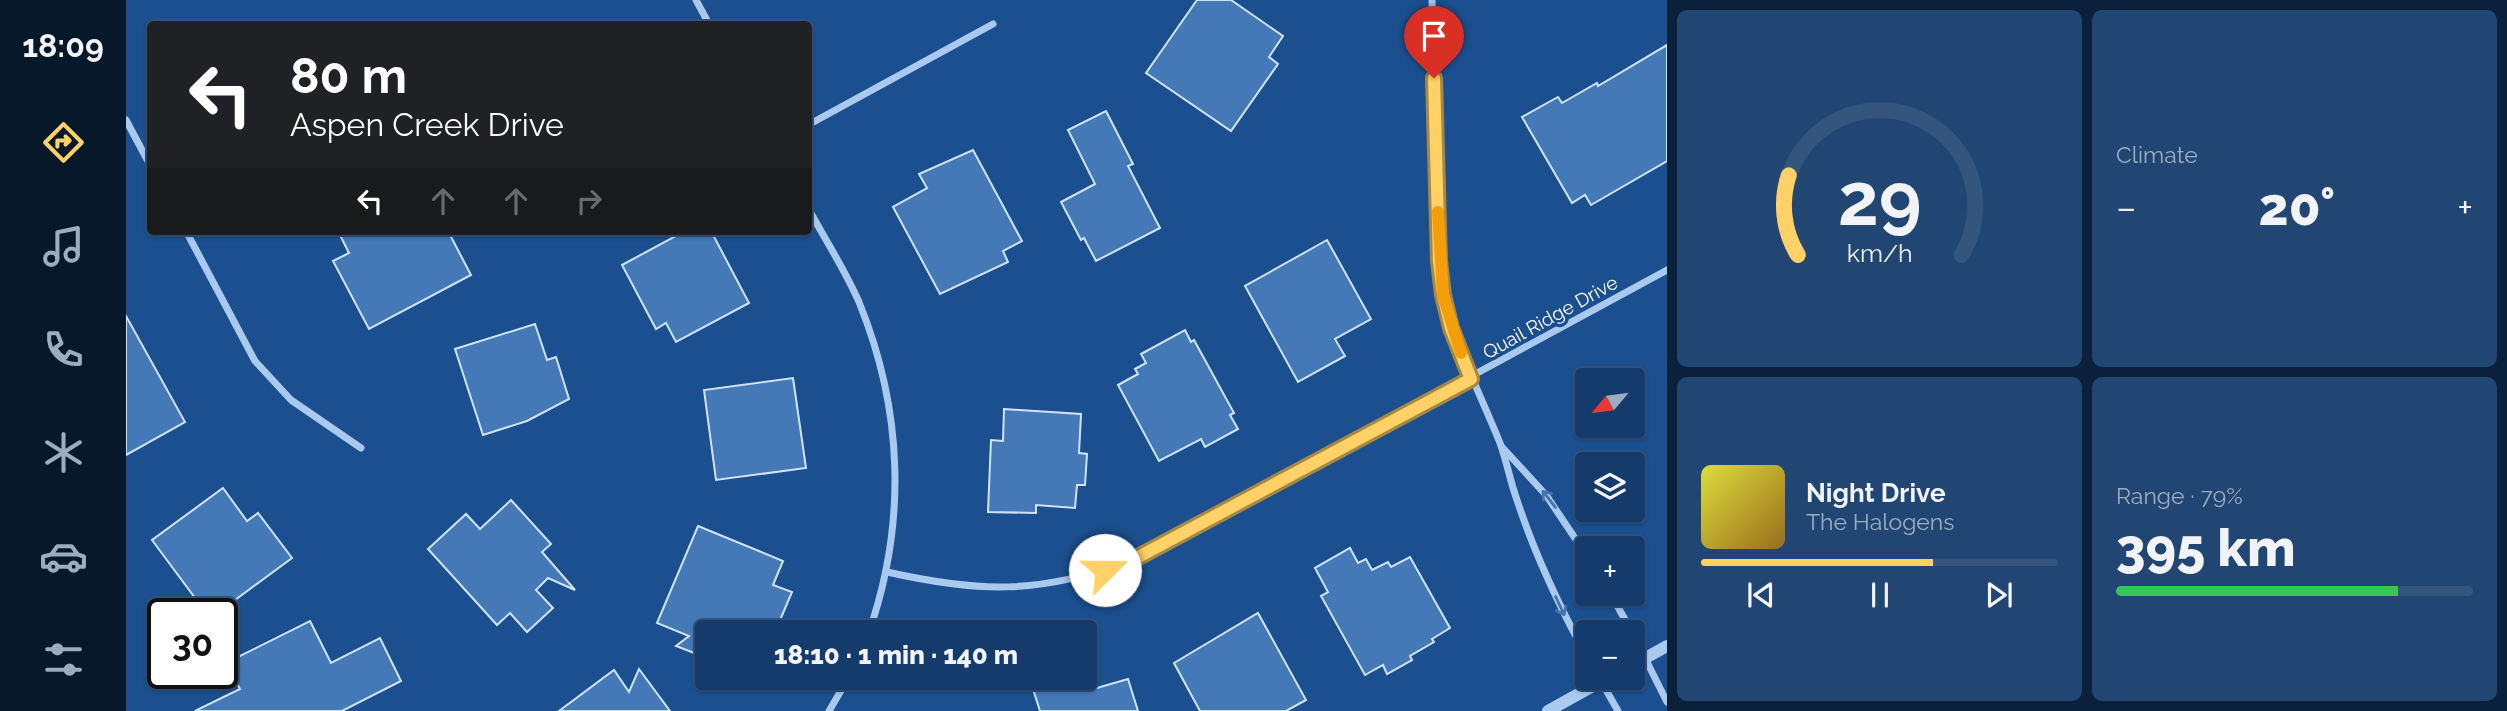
<!DOCTYPE html>
<html lang="en">
<head>
<meta charset="utf-8">
<style>
	body { margin:0; font-family:Raleway,sans-serif; background:#214673; color:#f1f3f6; height:100vh; display:flex; flex-direction:column; font-size:26px; white-space:nowrap }
	* { box-sizing:border-box; margin:0 }
	p { font-size:23px; color:#9dadc1 }
	.icon { flex:none; width:38px; height:38px; fill:none; stroke:currentColor; stroke-width:2; stroke-linecap:round; stroke-linejoin:round }
	.map { position:relative; flex:1; overflow:hidden }
	.sheet { display:flex; flex-direction:column; gap:10px; padding:10px; background:#0b203b; width:840px }
	.sheet>* { flex:none }
	.top-card { position:absolute; left:21px; top:21px; width:665px; height:214px; border-radius:7px; box-shadow:0 2px 5px #0004,0 0 0 2px #33557e; background:#202124; color:#fff; overflow:hidden }
	.needle { width:46px; rotate:241deg }
	.controls { position:absolute; left:1449px; top:368px; display:grid; gap:14px }
	.controls a { display:grid; place-items:center; width:70px; height:70px; border-radius:7px; background:#143b6b; box-shadow:0 2px 5px #0004,0 0 0 2px #33557e; font-size:35px }
	.speed { position:absolute; left:21px; top:598px; display:flex; gap:14px; font-size:35px; font-weight:700; text-align:center }
	.speed>* { display:grid; place-content:center; width:91px; height:91px; border-radius:50%; background:#143b6b; box-shadow:0 2px 5px #0004,0 0 0 2px #33557e; line-height:1 }
	.speed .limit { border:4px solid #111; border-radius:10px; background:#fff; color:#111 }
	.pin { position:absolute; display:grid; place-items:center; width:60px; height:60px; color:#fff; margin:-72px -30px; border-radius:50% 50% 50% 0; rotate:-45deg; box-shadow:0 0 7px #0007 }
	.pin .icon { rotate:45deg }
	.me { position:absolute; width:77px; margin:-38px; rotate:68deg; stroke-linejoin:round; filter:drop-shadow(0 0 5px #0008) }
	.turn { display:flex; align-items:center; gap:24px; height:147px; padding:0 28px; font-size:32px }
	.turn .icon { width:91px; height:91px; stroke-width:2.5 }
	.turn b { display:block; font-size:49px; line-height:60px }
	.lanes { display:flex; align-items:center; height:66px; padding:0 28px; background:#0003; justify-content:center; gap:35px; direction:ltr }
	.lanes .off { opacity:.35 }
	.big { font-size:52px; font-weight:800; line-height:1.1 }
	.sheet .tile { flex:1; display:flex; flex-direction:column; justify-content:center; gap:10px; min-width:0; padding:0 24px; border-radius:10px; background:#214673 }
	.sheet .dial { align-items:center; gap:0 }
	.dial svg { height:182px; overflow:visible; fill:none; stroke:#33557e; stroke-width:7; stroke-linecap:round; text-anchor:middle }
	.dial text { fill:#f1f3f6; stroke:none }
	.song { display:flex; align-items:center; gap:21px }
	.cover { width:84px; height:84px; border-radius:10px; background:linear-gradient(135deg,hsl(60 70% 55%),hsl(40 70% 35%)) }
	.played { height:7px; border-radius:4px; background:linear-gradient(90deg,#ffd166 65%,#33557e 65%) }
	.keys { display:flex; justify-content:space-around; direction:ltr }
	.heat { display:flex; justify-content:space-between; align-items:center; font-size:38px; direction:ltr }
	.charge { height:10px; border-radius:5px; background:linear-gradient(90deg,#34c759 79%,#33557e 0) }
	.sheet .tiles { flex:1; display:grid; gap:10px; grid-template-columns:repeat(2,1fr) }
	.trip { position:absolute; left:569px; top:620px; width:402px; height:70px; border-radius:7px; background:#143b6b; box-shadow:0 2px 5px #0004,0 0 0 2px #33557e; font-weight:800; line-height:70px; text-align:center }
	main { display:flex; flex:1; min-height:0 }
	.dock { display:flex; flex-direction:column; width:126px; justify-content:space-around; align-items:center; background:#08182b; color:#9dadc1 }
	.dock .icon { width:49px; height:49px }
	.dock .on { color:#ffd166 }
	.dock b { font-size:32px; color:#f1f3f6 }
	.map>svg:first-child { display:block }
</style>
</head>
<body>
<main>
<nav class="dock">
<b>18:09</b>
<svg class="icon on" aria-label="directions" viewBox="0 0 24 24"><path d="M12 3l9 9-9 9-9-9zM9 14v-3h6M13 9l2 2-2 2"/></svg>
<svg class="icon" aria-label="music" viewBox="0 0 24 24"><path d="M9 18V5l10-2v13"/><circle cx="6" cy="18" r="3"/><circle cx="16" cy="16" r="3"/></svg>
<svg class="icon" aria-label="phone" viewBox="0 0 24 24"><path d="M5 4h4l2 5-3 2q2 4 5 5l2-3 5 2v4C11 20 4 13 5 4z"/></svg>
<svg class="icon" aria-label="climate" viewBox="0 0 24 24"><path d="M12 3v18M4 7l16 10M4 17L20 7"/></svg>
<svg class="icon" aria-label="car" viewBox="0 0 24 24"><path d="M5 17H2v-5l4-1 3-4h7l3 4 3 1v5h-3M9 17h6M6 11h13"/><circle cx="7" cy="17" r="2"/><circle cx="17" cy="17" r="2"/></svg>
<svg class="icon" aria-label="filters" viewBox="0 0 24 24"><path d="M4 7h16M4 17h16"/><circle cx="9" cy="7" r="2"/><circle cx="15" cy="17" r="2"/></svg>
</nav>
<div class="map">
<svg width="1541" height="711" viewBox="0 0 1541 711">
	<rect width="100%" height="100%" fill="#1b4f8f"/>
	<!-- building -->
	<g fill="#4478b7" stroke="#cfe3fa" stroke-width="2">
		<polygon points="1071,0 1105,0 1157,36 1143,57 1152,64 1105,131 1020,73"/>
		<polygon points="1541,45 1541,161 1465,205 1459,195 1446,203 1396,117 1432,97 1436,103 1471,83 1472,86"/>
		<polygon points="980,111 1007,164 1002,166 1034,228 970,261 958,238 955,240 935,202 969,184 942,130"/>
		<polygon points="847,150 896,241 877,251 882,262 814,294 767,207 801,188 793,174"/>
		<polygon points="212,231 322,231 345,275 243,329 207,261 223,253"/>
		<polygon points="559,231 585,231 623,303 550,342 540,323 530,329 496,265"/>
		<polygon points="1201,240 1245,319 1209,339 1219,356 1172,382 1119,286"/>
		<polygon points="0,316 59,422 0,455"/>
		<polygon points="409,324 421,360 430,357 443,399 401,421 357,435 329,349"/>
		<polygon points="1059,330 1065,342 1068,340 1108,413 1104,415 1112,429 1079,447 1075,439 1033,461 992,385 1012,374 1009,369 1020,363 1015,354"/>
		<polygon points="667,378 680,468 590,480 578,390"/>
		<polygon points="878,409 955,414 953,453 961,454 959,485 951,485 949,508 910,505 910,513 862,512 865,440 877,441"/>
		<polygon points="97,488 121,521 132,513 166,558 90,614 81,614 26,540"/>
		<polygon points="385,500 425,544 416,552 449,590 422,578 410,590 427,608 401,632 384,613 371,625 302,549 340,514 354,529"/>
		<polygon points="572,526 657,561 647,585 666,592 649,632 581,632 581,658 550,646 563,636 531,623"/>
		<polygon points="1224,548 1232,563 1240,559 1246,570 1262,562 1265,567 1284,557 1324,628 1306,639 1308,642 1284,656 1286,660 1261,674 1257,665 1239,675 1195,596 1202,592 1189,568"/>
		<polygon points="1132,613 1180,700 1160,711 1074,711 1048,663"/>
		<polygon points="184,621 205,663 254,638 275,681 216,711 69,711 114,689 100,663"/>
		<polygon points="513,669 544,711 433,711 488,670 503,692"/>
		<polygon points="934,677 960,677 964,690 1002,679 1012,711 914,711 906,686"/>
	</g>
	<g fill="none" stroke-linecap="round" stroke-linejoin="round">
		<!-- minor -->
		<g stroke="#a9c9ee" stroke-width="7">
			<polyline points="570,0 583,24"/>
			<path d="M1306,0L1313,261C1321,332 1348,379 1374,443C1381,462 1384,481 1391,500C1409,555 1433,606 1461,657"/>
			<polyline points="0,120 24,165"/>
			<polyline points="682,125 867,24"/>
			<path d="M682,208C699,239 719,270 733,302C777,410 781,522 743,632"/>
			<polyline points="60,231 129,361 165,400 235,448"/>
			<polyline points="1376,447 1420,495 1461,556"/>
			<path d="M761,572C855,593 911,594 1003,562L1541,270"/>
			<polyline points="1484,593 1506,632"/>
			<polyline points="1507,634 1541,702"/>
			<polyline points="1475,681 1492,711"/>
			<polyline points="703,711 723,677"/>
		</g>
		<!-- tertiary -->
		<g stroke="#a9c9ee" stroke-width="12">
			<polyline points="1507,665 1541,646"/>
			<polyline points="1422,711 1483,677"/>
		</g>
	</g>
	<!-- one-way arrows -->
	<defs><path id="oneway-shaft" d="M-6 0H5M1.5-3L5.5 0L1.5 3" fill="none" stroke-width="1.6" stroke-linecap="round" stroke-linejoin="round" transform="scale(1.75)"/></defs>
	<g stroke="#4674ac">
		<use href="#oneway-shaft" transform="translate(1423 499) rotate(-128)"/>
		<use href="#oneway-shaft" transform="translate(1434 606) rotate(65)"/>
	</g>
	<g fill="none" stroke-linecap="round" stroke-linejoin="round">
		<!-- route casing -->
		<g stroke="#a68842" stroke-width="18">
			<polyline id="route" points="979,570 1003,562 1345,379 1325,328 1317,295 1313,261 1308,78"/>
		</g>
		<!-- route -->
		<use href="#route" stroke="#ffd166" stroke-width="12"/>
		<!-- slow -->
		<polyline stroke="#f59e0b" stroke-width="12" points="1312,212 1317,295 1335,353"/>
	</g>
	<g text-anchor="middle" dominant-baseline="central" stroke-width="7" stroke-linejoin="round" paint-order="stroke">
		<!-- street labels -->
		<g font-size="19" fill="#fff" stroke="#1b4f8f">
			<text transform="translate(1424 317) rotate(-29)">Quail Ridge Drive</text>
		</g>
	</g>
</svg>
<div class="controls">
<a><svg class="needle" viewBox="-14 -14 28 28"><path d="M0-13l5 13h-10z" fill="#e53935"/><path d="M0 13l5-13h-10z" fill="#9dadc1"/></svg></a>
<a><svg class="icon" aria-label="layers" viewBox="0 0 24 24"><path d="M12 4l9 5-9 5-9-5zM3 14l9 5 9-5"/></svg></a>
<a>+</a>
<a>−</a>
</div>
<div class="speed"><div class="limit">30</div></div>
<div class="pin" style="left:1308px;top:78px;background:#d93025"><svg class="icon" aria-label="arrive" viewBox="0 0 24 24"><path d="M6 21V4h12l-3 4 3 4H6"/></svg></div>
<svg class="me" style="left:979px;top:570px" viewBox="-20 -20 40 40"><circle r="19" fill="#fff"/><path d="M0-13L10 11 0 6-10 11z" fill="#ffd166"/></svg>
<div class="trip">18:10 · 1 min · 140 m</div>
<div class="top-card">
<div class="turn"><svg class="icon" aria-label="left" viewBox="0 0 24 24"><path d="M17 20v-9H6M10 6l-5 5 5 5"/></svg><div><b>80 m</b>Aspen Creek Drive</div></div>
<div class="lanes"><svg class="icon" aria-label="left" viewBox="0 0 24 24"><path d="M17 20v-9H6M10 6l-5 5 5 5"/></svg><svg class="icon off" aria-label="ahead" viewBox="0 0 24 24"><path d="M12 20V5M6 11l6-6 6 6"/></svg><svg class="icon off" aria-label="ahead" viewBox="0 0 24 24"><path d="M12 20V5M6 11l6-6 6 6"/></svg><svg class="icon off" aria-label="right" viewBox="0 0 24 24"><path d="M7 20v-9h11M14 6l5 5-5 5"/></svg></div>
</div>
</div>
<section class="sheet">
<div class="tiles">
<div class="tile dial"><svg viewBox="0 0 100 80">
<path d="M14 69A42 42 0 1 1 86 69"/>
<path d="M14 69A42 42 0 0 1 10 34" stroke="#ffd166"/>
<text x="50" y="56" font-size="32" font-weight="700">29</text>
<text x="50" y="72" font-size="11">km/h</text>
</svg></div>
<div class="tile"><p>Climate</p>
<div class="heat"><a>−</a><b class="big">20°</b><a>+</a></div>
</div>
<div class="tile">
<div class="song"><i class="cover"></i><div><b>Night Drive</b><p>The Halogens</p></div></div>
<div class="played"></div>
<div class="keys"><svg class="icon" aria-label="previous" viewBox="0 0 24 24"><path d="M18 5L8 12l10 7zM5 5v14"/></svg><svg class="icon" aria-label="pause" viewBox="0 0 24 24"><path d="M8 5v14M16 5v14"/></svg><svg class="icon" aria-label="next" viewBox="0 0 24 24"><path d="M6 5l10 7-10 7zM19 5v14"/></svg></div>
</div>
<div class="tile"><p>Range · 79%</p><b class="big">395 km</b><div class="charge"></div></div>
</div>
</section>
</main>
</body>
</html>
